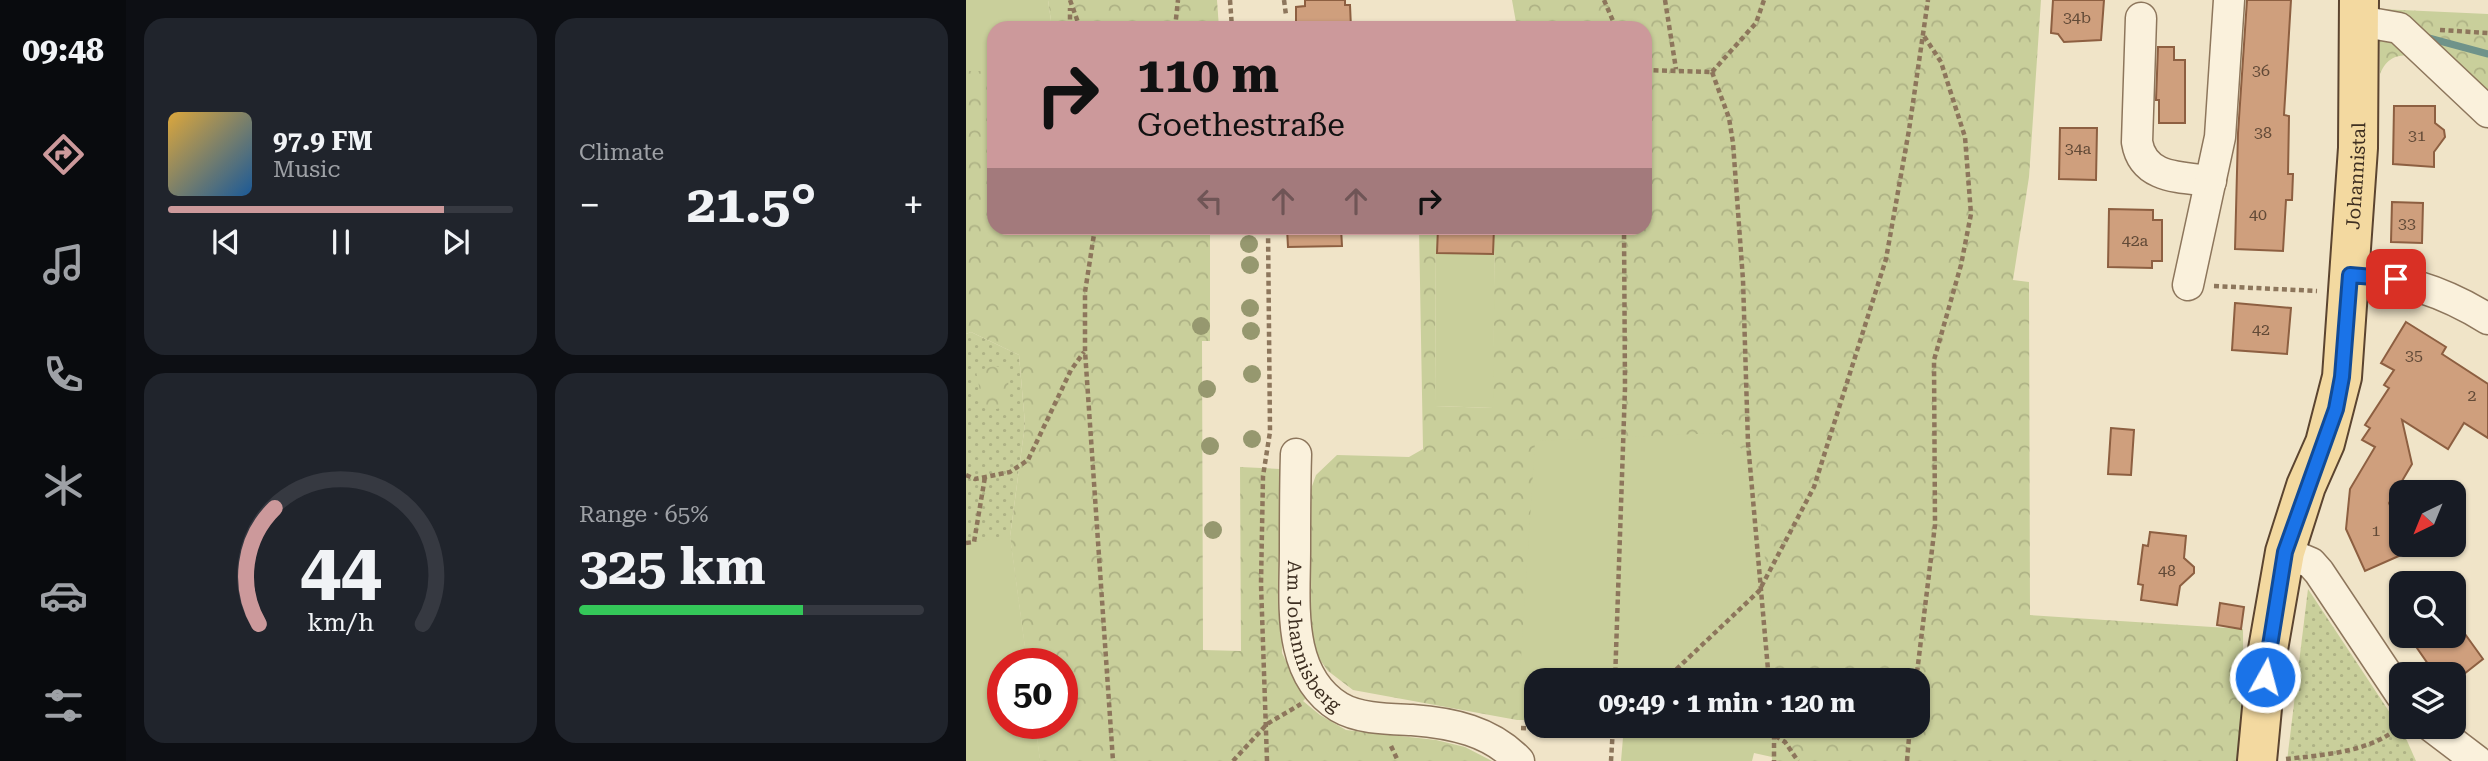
<!DOCTYPE html>
<html lang="en">
<head>
<meta charset="utf-8">
<style>
	body { margin:0; font-family:"Roboto Serif",serif; background:#20242c; color:#f1f3f6; height:100vh; display:flex; flex-direction:column; font-size:26px; white-space:nowrap }
	* { box-sizing:border-box; margin:0 }
	p { font-size:23px; color:#9ea1a6 }
	.icon { flex:none; width:38px; height:38px; fill:none; stroke:currentColor; stroke-width:2; stroke-linecap:round; stroke-linejoin:round }
	.map { position:relative; flex:1; overflow:hidden }
	.details { display:flex; flex-direction:column; gap:18px; padding:18px; background:#0d0f14; width:840px }
	.details>* { flex:none }
	.hud { position:absolute; left:21px; top:21px; width:665px; height:214px; border-radius:21px; box-shadow:0 2px 5px #0004; background:#cc999b; color:#111; overflow:hidden }
	.needle { width:46px; rotate:223deg }
	.fabs { position:absolute; left:1423px; top:480px; display:grid; gap:14px }
	.fabs a { display:grid; place-items:center; width:77px; height:77px; border-radius:14px; background:#171b24; box-shadow:0 2px 5px #0004; font-size:35px }
	.speed { position:absolute; left:21px; top:648px; display:flex; gap:14px; font-size:35px; font-weight:700; text-align:center }
	.speed>* { display:grid; place-content:center; width:91px; height:91px; border-radius:50%; background:#171b24; box-shadow:0 2px 5px #0004; line-height:1 }
	.speed .limit { border:10px solid #d22; background:#fff; color:#111 }
	.pin { position:absolute; display:grid; place-items:center; width:60px; height:60px; color:#fff; margin:-30px; border-radius:14px; box-shadow:0 4px 10px #0006 }
	.me { position:absolute; width:77px; margin:-38px; rotate:7deg; stroke-linejoin:round; filter:drop-shadow(0 0 5px #0008) }
	.turn { display:flex; align-items:center; gap:24px; height:147px; padding:0 35px; font-size:32px }
	.turn .icon { width:91px; height:91px; stroke-width:2.5 }
	.turn b { display:block; font-size:49px; line-height:60px }
	.lanes { display:flex; align-items:center; height:66px; padding:0 35px; background:#0003; justify-content:center; gap:35px; direction:ltr }
	.lanes .off { opacity:.35 }
	.big { font-size:52px; font-weight:700; line-height:1.1 }
	.details .card { flex:1; display:flex; flex-direction:column; justify-content:center; gap:10px; min-width:0; padding:0 24px; border-radius:21px; background:#20242c }
	.details .dial { align-items:center; gap:0 }
	.dial svg { height:182px; overflow:visible; fill:none; stroke:#363941; stroke-width:7; stroke-linecap:round; text-anchor:middle }
	.dial text { fill:#f1f3f6; stroke:none }
	.song { display:flex; align-items:center; gap:21px }
	.cover { width:84px; height:84px; border-radius:10px; background:linear-gradient(135deg,hsl(40 70% 55%),hsl(210 70% 35%)) }
	.played { height:7px; border-radius:4px; background:linear-gradient(90deg,#cc999b 80%,#363941 80%) }
	.keys { display:flex; justify-content:space-around; direction:ltr }
	.heat { display:flex; justify-content:space-between; align-items:center; font-size:38px; direction:ltr }
	.charge { height:10px; border-radius:5px; background:linear-gradient(90deg,#34c759 65%,#363941 0) }
	.details .tiles { flex:1; display:grid; gap:18px; grid-template-columns:repeat(2,1fr) }
	.trip { position:absolute; left:558px; top:668px; width:406px; height:70px; border-radius:21px; background:#171b24; box-shadow:0 2px 5px #0004; font-weight:700; line-height:70px; text-align:center }
	main { display:flex; flex:1; min-height:0 }
	.tabs { display:flex; flex-direction:column; width:126px; justify-content:space-around; align-items:center; background:#090b0e; color:#9ea1a6 }
	.tabs .icon { width:49px; height:49px }
	.tabs .current { color:#cc999b }
	.tabs b { font-size:32px; color:#f1f3f6 }
	.map>svg:first-child { display:block }
</style>
</head>
<body>
<main>
<nav class="tabs">
<b>09:48</b>
<svg class="icon current" aria-label="directions" viewBox="0 0 24 24"><path d="M12 3l9 9-9 9-9-9zM9 14v-3h6M13 9l2 2-2 2"/></svg>
<svg class="icon" aria-label="music" viewBox="0 0 24 24"><path d="M9 18V5l10-2v13"/><circle cx="6" cy="18" r="3"/><circle cx="16" cy="16" r="3"/></svg>
<svg class="icon" aria-label="phone" viewBox="0 0 24 24"><path d="M5 4h4l2 5-3 2q2 4 5 5l2-3 5 2v4C11 20 4 13 5 4z"/></svg>
<svg class="icon" aria-label="climate" viewBox="0 0 24 24"><path d="M12 3v18M4 7l16 10M4 17L20 7"/></svg>
<svg class="icon" aria-label="car" viewBox="0 0 24 24"><path d="M5 17H2v-5l4-1 3-4h7l3 4 3 1v5h-3M9 17h6M6 11h13"/><circle cx="7" cy="17" r="2"/><circle cx="17" cy="17" r="2"/></svg>
<svg class="icon" aria-label="filters" viewBox="0 0 24 24"><path d="M4 7h16M4 17h16"/><circle cx="9" cy="7" r="2"/><circle cx="15" cy="17" r="2"/></svg>
</nav>
<section class="details">
<div class="tiles">
<div class="card">
<div class="song"><i class="cover"></i><div><b>97.9 FM</b><p>Music</p></div></div>
<div class="played"></div>
<div class="keys"><svg class="icon" aria-label="previous" viewBox="0 0 24 24"><path d="M18 5L8 12l10 7zM5 5v14"/></svg><svg class="icon" aria-label="pause" viewBox="0 0 24 24"><path d="M8 5v14M16 5v14"/></svg><svg class="icon" aria-label="next" viewBox="0 0 24 24"><path d="M6 5l10 7-10 7zM19 5v14"/></svg></div>
</div>
<div class="card"><p>Climate</p>
<div class="heat"><a>−</a><b class="big">21.5°</b><a>+</a></div>
</div>
<div class="card dial"><svg viewBox="0 0 100 80">
<path d="M14 69A42 42 0 1 1 86 69"/>
<path d="M14 69A42 42 0 0 1 21 18" stroke="#cc999b"/>
<text x="50" y="56" font-size="32" font-weight="700">44</text>
<text x="50" y="72" font-size="11">km/h</text>
</svg></div>
<div class="card"><p>Range · 65%</p><b class="big">325 km</b><div class="charge"></div></div>
</div>
</section>
<div class="map">
<svg width="1522" height="761" viewBox="0 0 1522 761">
	<defs>
		<pattern id="grass-dots" width="8" height="8" patternUnits="userSpaceOnUse" patternTransform="scale(1.75)"><rect width="8" height="8" fill="#c9cf9b"/><path d="M2 2h.1M6 6h.1" fill="none" stroke="#aeb285" stroke-width="1.8" stroke-linecap="round"/></pattern>
		<pattern id="forest-crowns" width="20" height="18" patternUnits="userSpaceOnUse" patternTransform="scale(1.75)"><rect width="20" height="18" fill="#c9cf9b"/><path d="M2 6a3 3 0 1 1 6 0M12 15a3 3 0 1 1 6 0" fill="none" stroke="#aeb285"/></pattern>
	</defs>
	<rect width="100%" height="100%" fill="#f0e4c8"/>
	<!-- grass -->
	<g fill="url(#grass-dots)">
		<polygon points="5,332 53,355 59,424 44,537 61,663 37,663 37,723 69,723 74,761 0,761 0,334"/>
		<polygon points="1342,589 1438,734 1450,761 1321,761"/>
	</g>
	<!-- forest -->
	<g fill="url(#forest-crowns)">
		<polygon points="82,0 251,0 253,28 86,28"/>
		<polygon points="546,0 1075,0 1063,177 1047,280 1063,282 1064,615 1277,629 1278,761 806,761 805,732 719,726 952,726 952,681 570,681 570,720 551,720 387,690 362,671 349,653 345,624 345,489 350,475 371,455 443,457 457,449 453,228 470,228 469,406 526,408 529,228 679,228 679,28 551,28"/>
		<path d="M1414,9L1522,14V129L1446,55C1429,55 1421,58 1414,74Z"/>
		<polygon points="0,71 28,71 28,228 244,228 244,341 236,341 237,650 275,651 274,467 314,469 316,653 331,684 342,696 337,701 354,715 380,730 470,740 499,747 526,761 74,761 69,723 96,723 96,663 61,663 44,537 59,424 53,355 5,332 0,334"/>
		<polygon points="28,366 41,368 44,403 31,409 17,406 10,371"/>
	</g>
	<!-- garden -->
	<g fill="#c9cf9b">
		<polygon points="0,0 82,0 86,28 28,28 28,71 0,71"/>
		<polygon points="470,228 529,228 527,408 469,406"/>
		<polygon points="754,433 787,457 804,601 805,681 570,681 570,720 551,720 569,441"/>
		<polygon points="44,537 61,663 37,663 37,723 69,723 74,761 0,761 0,543"/>
		<polygon points="658,726 805,726 806,757 788,753 786,761 655,761"/>
	</g>
	<g fill="none" stroke-linecap="round" stroke-linejoin="round">
		<!-- stream -->
		<polyline stroke="#6f938a" stroke-width="7" points="1459,37 1522,54"/>
	</g>
	<!-- building -->
	<g fill="#cf9f7d" stroke="#8d5f41" stroke-width="2">
		<polygon points="339,0 379,0 379,5 384,5 385,28 330,28 330,7 339,6"/>
		<polygon points="1087,0 1138,0 1135,40 1098,42 1092,34 1085,33"/>
		<polygon points="1281,0 1325,0 1318,115 1323,116 1322,174 1327,174 1326,200 1320,200 1317,251 1269,249 1272,133"/>
		<polygon points="1192,47 1208,47 1208,60 1219,60 1219,123 1193,123 1193,100 1190,100"/>
		<polygon points="1428,106 1469,106 1469,123 1478,130 1479,137 1468,152 1468,167 1427,164"/>
		<polygon points="1094,128 1131,128 1130,180 1093,179"/>
		<polygon points="1426,202 1457,203 1456,243 1425,242"/>
		<polygon points="1143,209 1187,210 1187,220 1196,220 1196,261 1186,261 1186,268 1142,267"/>
		<polygon points="321,228 375,228 376,246 322,247"/>
		<polygon points="472,228 528,228 527,254 471,253"/>
		<polygon points="1269,303 1325,308 1321,354 1266,350"/>
		<polygon points="1440,322 1480,347 1476,354 1522,384 1522,438 1498,423 1482,449 1436,420 1446,464 1423,503 1435,531 1435,555 1399,571 1380,529 1384,489 1409,447 1396,440 1404,428 1399,425 1423,388 1418,385 1428,370 1415,363"/>
		<polygon points="1145,428 1168,430 1165,475 1142,474"/>
		<polygon points="1184,532 1220,536 1218,558 1228,567 1228,573 1214,586 1211,605 1175,600 1177,585 1172,584 1177,545 1182,546"/>
		<polygon points="1254,603 1278,607 1275,629 1251,625"/>
		<polygon points="1499,634 1517,659 1498,674 1469,674 1442,635 1495,636"/>
	</g>
	<g fill="none" stroke-linecap="round" stroke-linejoin="round">
		<!-- minor casing -->
		<g stroke="#8d765c" stroke-width="33">
			<g id="minor">
				<path d="M1175,18L1171,142C1177,179 1214,177 1245,181"/>
				<polyline points="1393,21 1433,28 1522,112"/>
				<path d="M1384,275C1435,277 1479,292 1522,319"/>
				<polyline points="1222,285 1254,137 1263,0"/>
				<path id="s1" d="M330,454C329,486 329,518 329,550C329,603 320,674 373,707C393,719 423,719 446,720C486,723 525,731 553,761"/>
				<polyline points="1319,552 1345,563 1353,572 1435,695"/>
				<polyline points="1465,726 1511,761"/>
			</g>
		</g>
		<!-- major casing -->
		<g stroke="#5b4430" stroke-width="42">
			<g id="major">
				<path id="s2" d="M1291,761L1301,655L1319,552L1340,486L1359,443L1376,377L1392,148L1393,0"/>
			</g>
		</g>
		<!-- path -->
		<g stroke="#8d765c" stroke-width="4.5" stroke-dasharray="5 3.5" stroke-linecap="butt">
			<polyline points="104,0 114,28"/>
			<polyline points="264,0 266,28"/>
			<polyline points="318,0 320,15"/>
			<polyline points="638,0 650,28"/>
			<polyline points="699,0 710,69"/>
			<polyline points="104,28 104,8"/>
			<polyline points="209,28 212,0"/>
			<polyline points="1474,30 1522,33"/>
			<polyline points="679,70 746,72"/>
			<polyline points="746,72 763,118 767,143 777,280 782,443 803,681"/>
			<polyline points="746,72 790,23 798,0"/>
			<polyline points="129,228 119,292 119,351 147,761"/>
			<polyline points="1248,286 1351,291"/>
			<polyline points="0,475 9,479 44,472 62,460 105,370 118,352"/>
			<polyline points="0,543 8,542 19,477"/>
			<polyline points="649,681 659,388 658,228"/>
			<polyline points="698,681 793,591 848,487 920,259 943,130 962,0"/>
			<polyline points="950,681 969,525 968,360 995,265 1005,214 999,137 975,62 958,36"/>
			<polyline points="808,726 808,761"/>
			<polyline points="555,728 808,735 819,742 832,761"/>
			<polyline points="425,746 432,761"/>
			<path d="M1320,759C1357,755 1407,752 1435,725"/>
			<polyline points="267,761 301,724 335,704"/>
			<polyline points="301,761 295,584 297,476 304,432 302,228"/>
			<polyline points="645,761 647,727"/>
			<polyline points="941,761 944,726"/>
		</g>
		<!-- minor -->
		<use href="#minor" stroke="#faf1dc" stroke-width="30"/>
		<!-- major -->
		<use href="#major" stroke="#f3d9a0" stroke-width="38"/>
	</g>
	<!-- trees -->
	<g fill="#96986f">
		<circle cx="283" cy="244" r="9"/>
		<circle cx="284" cy="265" r="9"/>
		<circle cx="284" cy="308" r="9"/>
		<circle cx="235" cy="326" r="9"/>
		<circle cx="285" cy="331" r="9"/>
		<circle cx="286" cy="374" r="9"/>
		<circle cx="241" cy="389" r="9"/>
		<circle cx="286" cy="439" r="9"/>
		<circle cx="244" cy="446" r="9"/>
		<circle cx="247" cy="530" r="9"/>
	</g>
	<g fill="none" stroke-linecap="round" stroke-linejoin="round">
		<!-- route casing -->
		<g stroke="#114b97" stroke-width="18">
			<polyline id="route" points="1299,677 1319,552 1370,409 1376,377 1384,275 1430,279"/>
		</g>
		<!-- route -->
		<use href="#route" stroke="#1a73e8" stroke-width="12"/>
	</g>
	<g text-anchor="middle" dominant-baseline="central" stroke-width="7" stroke-linejoin="round" paint-order="stroke">
		<!-- number labels -->
		<g font-size="16" fill="#624a37">
			<text x="1111" y="17">34b</text>
			<text x="1295" y="70">36</text>
			<text x="1297" y="132">38</text>
			<text x="1451" y="135">31</text>
			<text x="1112" y="148">34a</text>
			<text x="1292" y="214">40</text>
			<text x="1441" y="223">33</text>
			<text x="1169" y="240">42a</text>
			<text x="1295" y="329">42</text>
			<text x="1448" y="355">35</text>
			<text x="1506" y="395">2</text>
			<text x="1410" y="530">1</text>
			<text x="1201" y="570">48</text>
		</g>
		<!-- street labels -->
		<g font-size="19" fill="#3d2e20" stroke="#f7eed8">
			<text stroke="none"><textPath href="#s2" startOffset="597">Johannistal</textPath></text>
			<text stroke="none"><textPath href="#s1" startOffset="187">Am Johannisberg</textPath></text>
		</g>
	</g>
</svg>
<div class="fabs">
<a><svg class="needle" viewBox="-14 -14 28 28"><path d="M0-13l5 13h-10z" fill="#e53935"/><path d="M0 13l5-13h-10z" fill="#9ea1a6"/></svg></a>
<a><svg class="icon" aria-label="search" viewBox="0 0 24 24"><circle cx="10" cy="10" r="6"/><path d="M15 15l6 6"/></svg></a>
<a><svg class="icon" aria-label="layers" viewBox="0 0 24 24"><path d="M12 4l9 5-9 5-9-5zM3 14l9 5 9-5"/></svg></a>
</div>
<div class="speed"><div class="limit">50</div></div>
<div class="pin" style="left:1430px;top:279px;background:#d93025"><svg class="icon" aria-label="arrive" viewBox="0 0 24 24"><path d="M6 21V4h12l-3 4 3 4H6"/></svg></div>
<svg class="me" style="left:1299px;top:677px" viewBox="-20 -20 40 40"><circle r="17" fill="#1a73e8" stroke="#fff" stroke-width="3"/><path d="M0-11L8 9 0 5-8 9z" fill="#fff"/></svg>
<div class="trip">09:49 · 1 min · 120 m</div>
<div class="hud">
<div class="turn"><svg class="icon" aria-label="right" viewBox="0 0 24 24"><path d="M7 20v-9h11M14 6l5 5-5 5"/></svg><div><b>110 m</b>Goethestraße</div></div>
<div class="lanes"><svg class="icon off" aria-label="left" viewBox="0 0 24 24"><path d="M17 20v-9H6M10 6l-5 5 5 5"/></svg><svg class="icon off" aria-label="ahead" viewBox="0 0 24 24"><path d="M12 20V5M6 11l6-6 6 6"/></svg><svg class="icon off" aria-label="ahead" viewBox="0 0 24 24"><path d="M12 20V5M6 11l6-6 6 6"/></svg><svg class="icon" aria-label="right" viewBox="0 0 24 24"><path d="M7 20v-9h11M14 6l5 5-5 5"/></svg></div>
</div>
</div>
</main>
</body>
</html>
